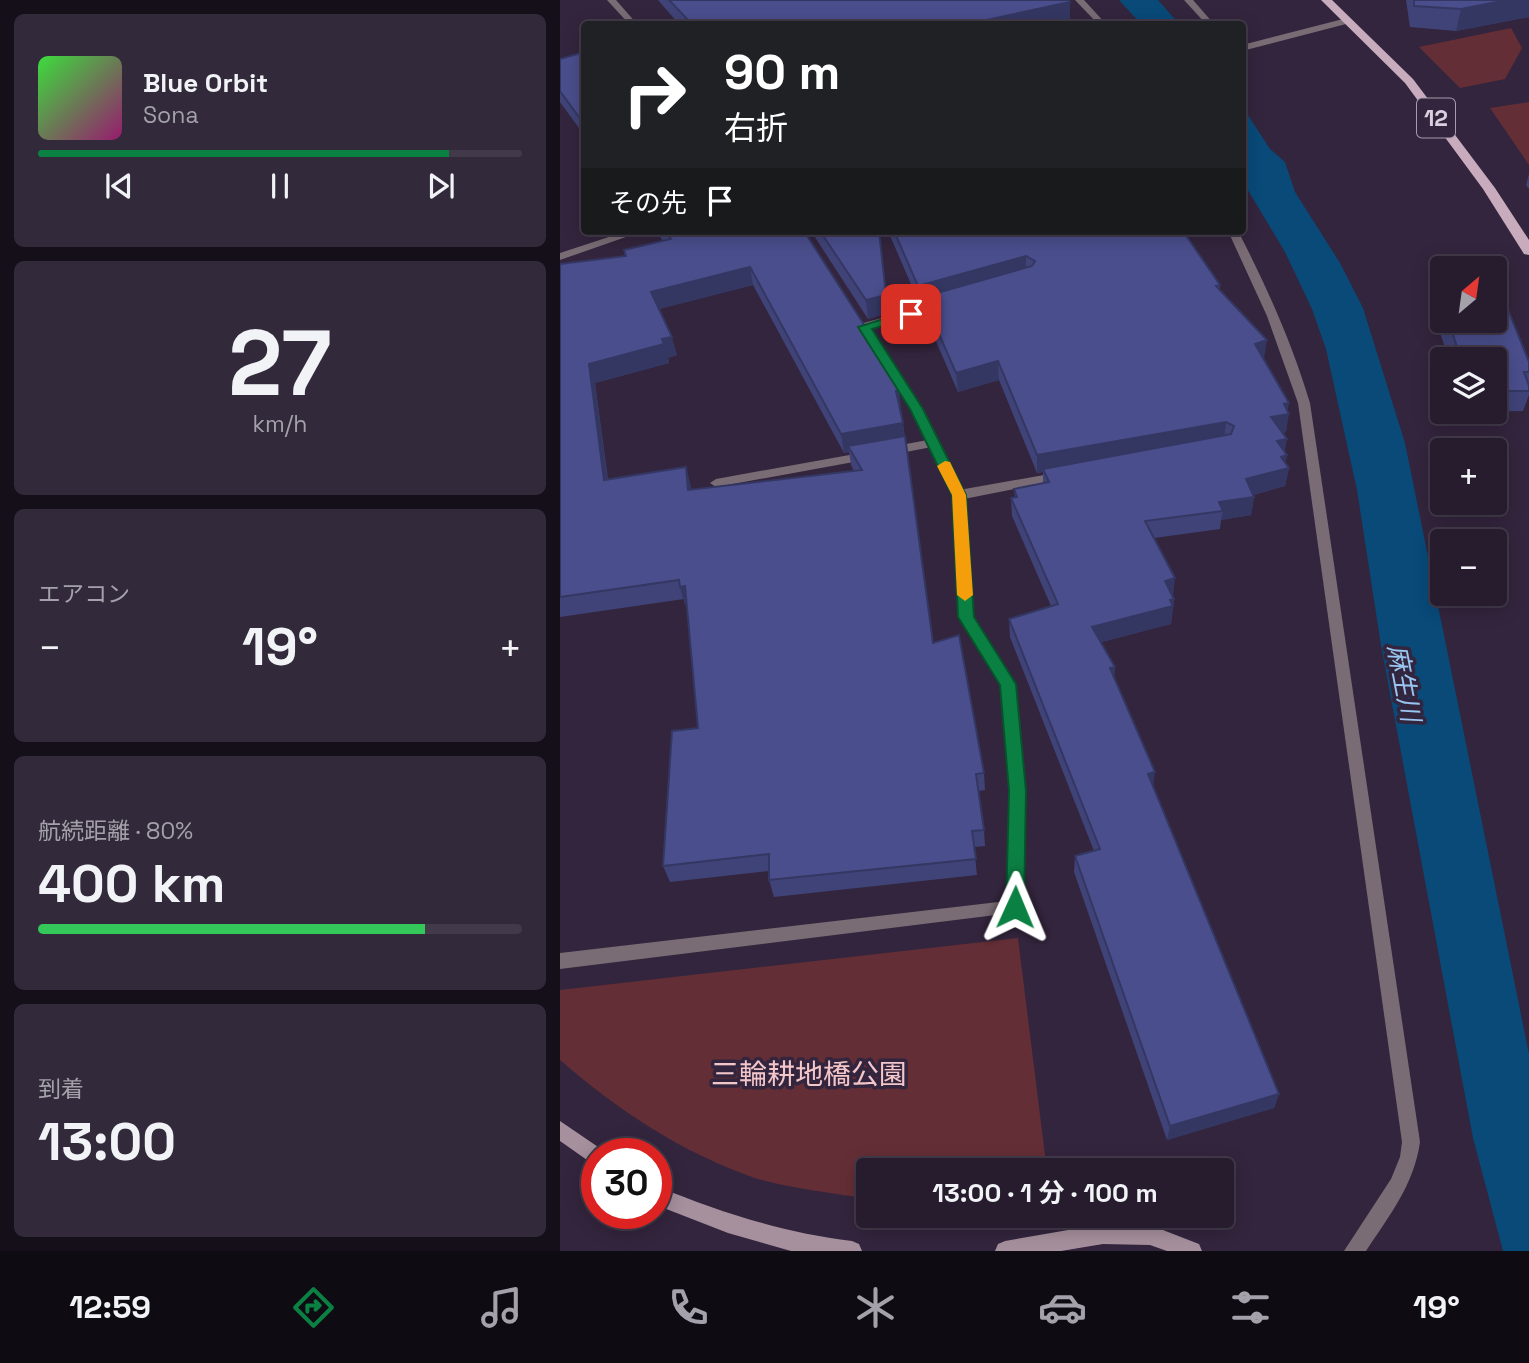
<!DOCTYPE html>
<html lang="ja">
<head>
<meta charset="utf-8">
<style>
	body { margin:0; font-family:"Space Grotesk","Noto Sans JP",sans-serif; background:#32293a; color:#f1f3f6; height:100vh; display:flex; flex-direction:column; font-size:26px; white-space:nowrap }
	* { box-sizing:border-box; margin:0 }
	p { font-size:23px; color:#a4a1aa }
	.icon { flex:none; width:38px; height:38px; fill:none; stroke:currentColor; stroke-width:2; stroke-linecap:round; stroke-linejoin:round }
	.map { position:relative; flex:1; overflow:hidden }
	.sheet { display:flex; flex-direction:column; gap:14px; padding:14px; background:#150f19; width:560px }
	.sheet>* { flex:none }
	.hud { position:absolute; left:21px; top:21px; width:665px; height:214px; border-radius:7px; box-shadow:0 4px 18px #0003,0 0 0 2px #423a4a; background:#202124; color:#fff; overflow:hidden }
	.needle { width:46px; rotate:29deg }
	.fabs { position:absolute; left:870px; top:256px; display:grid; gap:14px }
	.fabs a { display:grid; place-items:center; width:77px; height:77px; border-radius:7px; background:#261c2e; box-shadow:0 4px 18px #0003,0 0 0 2px #423a4a; font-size:35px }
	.speed { position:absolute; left:21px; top:1138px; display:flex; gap:14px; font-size:35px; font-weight:700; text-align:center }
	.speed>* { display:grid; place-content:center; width:91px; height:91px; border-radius:50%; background:#261c2e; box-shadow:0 4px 18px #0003,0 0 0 2px #423a4a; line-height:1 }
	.speed .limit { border:10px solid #d22; background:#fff; color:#111 }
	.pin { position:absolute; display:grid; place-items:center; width:60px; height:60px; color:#fff; margin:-30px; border-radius:14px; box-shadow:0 4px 10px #0006 }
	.me { position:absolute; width:77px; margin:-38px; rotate:1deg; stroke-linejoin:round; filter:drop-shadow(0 0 5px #0008) }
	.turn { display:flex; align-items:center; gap:24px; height:147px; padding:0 28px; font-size:32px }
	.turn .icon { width:91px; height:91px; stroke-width:2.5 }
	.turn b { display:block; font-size:49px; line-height:60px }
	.then { display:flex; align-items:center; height:66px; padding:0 28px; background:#0003; gap:14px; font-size:26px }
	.big { font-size:52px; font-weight:700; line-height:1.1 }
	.sheet .widget { flex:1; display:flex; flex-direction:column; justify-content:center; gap:10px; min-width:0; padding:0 24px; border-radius:10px; background:#32293a }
	.sheet .dial { align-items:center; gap:0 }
	.dial b { font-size:91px; line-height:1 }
	.song { display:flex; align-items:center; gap:21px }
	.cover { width:84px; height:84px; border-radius:10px; background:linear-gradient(135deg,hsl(120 70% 55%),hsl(320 70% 35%)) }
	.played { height:7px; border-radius:4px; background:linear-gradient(90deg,#0b8043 85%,#423a4a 85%) }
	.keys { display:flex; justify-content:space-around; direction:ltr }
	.heat { display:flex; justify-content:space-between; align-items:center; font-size:38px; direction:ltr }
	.charge { height:10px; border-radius:5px; background:linear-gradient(90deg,#34c759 80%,#423a4a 0) }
	.trip { position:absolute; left:296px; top:1158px; width:378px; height:70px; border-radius:7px; background:#261c2e; box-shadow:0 4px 18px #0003,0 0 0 2px #423a4a; font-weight:700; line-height:70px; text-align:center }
	.tabs { display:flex; height:112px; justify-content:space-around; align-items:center; background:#0f0b12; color:#a4a1aa }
	.tabs .icon { width:49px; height:49px }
	.tabs .selected { color:#0b8043 }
	.tabs b { font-size:32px; color:#f1f3f6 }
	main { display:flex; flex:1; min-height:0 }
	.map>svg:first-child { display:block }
</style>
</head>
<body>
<main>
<section class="sheet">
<div class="widget">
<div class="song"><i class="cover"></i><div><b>Blue Orbit</b><p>Sona</p></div></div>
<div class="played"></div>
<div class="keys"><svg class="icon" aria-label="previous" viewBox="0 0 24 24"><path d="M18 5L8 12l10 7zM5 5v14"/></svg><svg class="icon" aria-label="pause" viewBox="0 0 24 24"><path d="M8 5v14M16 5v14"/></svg><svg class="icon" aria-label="next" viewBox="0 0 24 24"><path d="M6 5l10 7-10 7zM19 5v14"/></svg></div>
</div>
<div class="widget dial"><b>27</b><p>km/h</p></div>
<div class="widget"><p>エアコン</p>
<div class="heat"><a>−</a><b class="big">19°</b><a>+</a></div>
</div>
<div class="widget"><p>航続距離 · 80%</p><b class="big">400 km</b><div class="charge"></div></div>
<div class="widget"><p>到着</p><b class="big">13:00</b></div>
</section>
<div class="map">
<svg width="969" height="1251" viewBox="0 0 969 1251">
	<rect width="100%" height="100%" fill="#33253d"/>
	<!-- green -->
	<g fill="#642e36">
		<polygon points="951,28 962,48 945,79 900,88 859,47"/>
		<polygon points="969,102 969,165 930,108"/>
		<path d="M458,938L487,1171H308V1199C271,1192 228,1189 192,1177C121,1152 56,1109 0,1060V990Z"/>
	</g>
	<!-- water -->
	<g fill="#094a79">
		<polygon points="559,0 598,0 619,24 581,24"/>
		<polygon points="682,106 710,149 725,162 735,192 780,263 803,308 845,443 969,1054 969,1251 943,1251 913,1138 821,645 797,490 766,349 752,309 725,252 683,182"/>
	</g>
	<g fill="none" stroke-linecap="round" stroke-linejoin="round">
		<!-- lane -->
		<g fill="#7a6c74" fill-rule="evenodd">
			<polygon points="380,302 384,303 384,307 304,331 298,327 300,324"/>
			<polygon points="373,439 377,440 379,443 377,446 330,455 324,451 330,447"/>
			<polygon points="306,452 310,453 312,456 310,459 156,487 150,483 156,479"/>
			<polygon points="501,472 507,476 505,479 399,500 393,495 399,490"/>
		</g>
		<!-- street -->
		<g fill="#7a6c74" fill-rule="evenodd">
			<polygon points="47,0 56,0 77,24 69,24"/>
			<polygon points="515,0 524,0 546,24 538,24"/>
			<polygon points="624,0 633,0 654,24 646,24"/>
			<polygon points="787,18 791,21 790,23 682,51 682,45"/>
			<polygon points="67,231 83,231 0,260 0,253"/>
			<path d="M668,231H678C707,287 732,343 750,403L860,1142C854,1185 829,1216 806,1251H784L831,1179L840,1157L842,1142L738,403L707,316Z"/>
			<polygon points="328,361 332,362 363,409 405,495 413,616 455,684 465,791 463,907 461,912 0,969 0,953 447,901 449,791 441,685 399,617 393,495 351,410 322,365"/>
		</g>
		<!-- secondary -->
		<g fill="#a6909d" fill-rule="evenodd">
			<polygon points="0,1121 44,1151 44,1153 37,1153 37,1167 0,1141"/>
			<path d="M96,1186C160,1212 223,1233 292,1241L299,1244L302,1251H231L168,1233L96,1205Z"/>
			<polygon points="543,1224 590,1225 639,1244 642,1251 607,1251 590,1245 543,1244 501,1251 435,1251 438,1244 445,1241"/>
		</g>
		<!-- primary -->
		<polygon fill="#c8acbd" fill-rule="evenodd" points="761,0 772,0 853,79 935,188 969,240 969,255 964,254 923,189 845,83"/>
	</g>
	<!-- wall -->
	<g fill="#404378" fill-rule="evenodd">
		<polygon points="98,0 508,0 510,20 118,23"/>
		<polygon points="846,0 969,0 969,17 896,31 850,27"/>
		<polygon points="24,52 24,135 0,102 0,59"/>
		<polygon points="969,174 969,189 966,185"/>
		<path d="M96,231H244L341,409L373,643L424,773L425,790L419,791L424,830L425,846L414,847L417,875L214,897L209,880V871L110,882L103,866L138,728L127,605H125L124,599L0,617V264L65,256L64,250L103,241ZM193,285L284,453L289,452L291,465L294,471L131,490V486L48,479L35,383L109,363L108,358L117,355L99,309Z"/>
		<polygon points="251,231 319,231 328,313 308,319"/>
		<polygon points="328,231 623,231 660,285 659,290 704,359 728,411 726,432 723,433 725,452 727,455 725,463 729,468 725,486 693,495 694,497 691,515 661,520 660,529 594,538 614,599 611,624 541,642 555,667 554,677 593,786 719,1094 714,1108 607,1140 514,872 515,856 534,851 450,637 449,619 491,606 452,516 451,498 455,497 454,489 483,483 483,472 477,473 439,380 398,392 365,316 363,303 360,305"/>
		<polygon points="882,303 882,320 934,320 969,362 969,395 963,411 907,412 934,411 934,359 889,359 877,324"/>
	</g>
	<!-- shaded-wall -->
	<g fill="#343762">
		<polygon points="947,0 969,0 969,17 896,31 901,9"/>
		<polygon points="510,2 510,20 488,24 408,24"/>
		<polygon points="466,256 466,274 363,297 363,303 360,305 358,286"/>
		<polygon points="190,267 193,285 95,310 91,292"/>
		<polygon points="326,295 328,313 308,319 306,300"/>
		<polygon points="112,337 117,355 108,358 109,363 35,383 50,499 44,480 29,364"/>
		<polygon points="707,340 704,359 695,344"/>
		<polygon points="438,361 439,380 398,392 396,373"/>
		<polygon points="336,391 339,391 341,409 338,410"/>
		<polygon points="729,403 727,414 729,414 726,432 708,436 711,417 724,404"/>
		<polygon points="666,422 664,440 483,469 483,472 477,473 477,455"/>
		<polygon points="343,423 345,442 288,446 289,452 284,453 281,434"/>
		<polygon points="727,439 724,456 727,455 724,469 729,468 725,486 683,497 686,479 717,441"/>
		<polygon points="126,467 131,486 133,509 128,490"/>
		<polygon points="694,497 691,515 661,520 663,511 659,502"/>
		<polygon points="615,578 613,597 605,581"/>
		<polygon points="125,586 130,604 125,605 120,587"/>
		<polygon points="614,599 611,624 531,645 532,627"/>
		<polygon points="555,667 554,684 550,668"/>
		<polygon points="595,772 593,789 588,774"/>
		<polygon points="719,1094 714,1108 607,1140 610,1126"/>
	</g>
	<!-- building -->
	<g fill="#4a4e8c" stroke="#343762" stroke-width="2">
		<polygon points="109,0 508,0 510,2 408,24 114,24 128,20"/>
		<polygon points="854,0 947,0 901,9 854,6"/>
		<polygon points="24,52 24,124 0,91 0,59"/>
		<polygon points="105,231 244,231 337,376 339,391 336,391 343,423 281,434 190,267 91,292 112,337 102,339 104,344 29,364 44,480 126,467 128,490 302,470 288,446 345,436 373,643 399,635 424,773 416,774 424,830 412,831 416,859 209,880 209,854 103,866 112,731 138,728 125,586 120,587 119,580 0,597 0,264 66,256 64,250 111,239"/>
		<polygon points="260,231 319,231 326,295 306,300"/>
		<polygon points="334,231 623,231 660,285 656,286 707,340 695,344 729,403 724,404 729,414 711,417 727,439 717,441 727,455 721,457 729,468 686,479 694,497 659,502 663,511 585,521 615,578 605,581 614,599 610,600 613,606 532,627 555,667 550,668 595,772 588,774 719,1094 610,1126 515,856 540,849 449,619 498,604 451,498 457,497 454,489 489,482 483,469 671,434 674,426 666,422 477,455 438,361 396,373 363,297 472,266 475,261 466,256 358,286"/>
		<polygon points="934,302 945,302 969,362 969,372 964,372 969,386 969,391 934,391 934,359 901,359 888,320 934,320"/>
	</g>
	<!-- route -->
	<polygon fill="#0b8043" stroke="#07532c" stroke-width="2" points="351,310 357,314 356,316 312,329 363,409 406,495 414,617 456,684 466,791 464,907 462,913 455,915 448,913 446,907 449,791 440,685 398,617 392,495 350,409 298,327"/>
	<!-- slow -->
	<polygon fill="#f59e0b" points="385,461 390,462 406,495 413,595 405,601 397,595 392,495 377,466"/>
	<g text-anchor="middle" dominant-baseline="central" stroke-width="7" stroke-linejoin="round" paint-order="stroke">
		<!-- shield labels -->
		<rect fill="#33253d" stroke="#a69cae" stroke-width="2" x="857" y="98.5" width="38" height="39" rx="5"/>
		<g font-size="23" font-weight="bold" fill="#d8cfdf">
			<text x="876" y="118">12</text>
		</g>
		<!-- water labels -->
		<g font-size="26" font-style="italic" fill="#99c6f1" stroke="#33253d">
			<text transform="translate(844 683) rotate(79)">麻生川</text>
		</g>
		<!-- near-park labels -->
		<g font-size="28" fill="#f3c6ca" stroke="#33253d">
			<text x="249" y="1074">三輪耕地橋公園</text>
		</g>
	</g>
</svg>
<div class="fabs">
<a><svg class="needle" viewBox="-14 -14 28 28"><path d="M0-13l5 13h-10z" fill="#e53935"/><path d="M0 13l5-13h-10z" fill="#a4a1aa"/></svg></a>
<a><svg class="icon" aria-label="layers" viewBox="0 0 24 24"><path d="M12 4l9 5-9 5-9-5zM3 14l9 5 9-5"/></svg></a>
<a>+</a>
<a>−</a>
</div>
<div class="speed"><div class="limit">30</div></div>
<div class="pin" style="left:351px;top:314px;background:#d93025"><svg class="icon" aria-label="arrive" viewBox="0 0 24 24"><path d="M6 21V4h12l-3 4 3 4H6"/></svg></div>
<svg class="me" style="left:455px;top:907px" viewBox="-20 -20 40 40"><path d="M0-17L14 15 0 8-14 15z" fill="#0b8043" stroke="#fff" stroke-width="4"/></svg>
<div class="trip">13:00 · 1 分 · 100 m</div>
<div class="hud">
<div class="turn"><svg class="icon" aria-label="right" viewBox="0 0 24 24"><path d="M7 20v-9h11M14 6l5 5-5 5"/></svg><div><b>90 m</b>右折</div></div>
<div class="then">その先<svg class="icon" aria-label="arrive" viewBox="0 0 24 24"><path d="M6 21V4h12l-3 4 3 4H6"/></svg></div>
</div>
</div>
</main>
<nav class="tabs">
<b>12:59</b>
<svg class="icon selected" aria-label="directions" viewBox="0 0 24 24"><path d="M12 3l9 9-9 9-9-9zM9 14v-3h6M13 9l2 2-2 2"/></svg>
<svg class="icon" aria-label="music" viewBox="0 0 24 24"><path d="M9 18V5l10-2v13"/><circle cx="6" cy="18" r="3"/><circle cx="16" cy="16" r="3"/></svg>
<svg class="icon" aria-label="phone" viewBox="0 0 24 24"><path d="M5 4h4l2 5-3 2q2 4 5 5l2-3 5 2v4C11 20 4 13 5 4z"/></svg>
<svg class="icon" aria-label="climate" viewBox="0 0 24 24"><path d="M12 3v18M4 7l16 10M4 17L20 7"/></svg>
<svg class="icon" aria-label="car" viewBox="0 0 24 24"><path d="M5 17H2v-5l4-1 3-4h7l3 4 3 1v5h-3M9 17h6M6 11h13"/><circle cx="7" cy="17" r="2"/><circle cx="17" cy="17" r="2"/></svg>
<svg class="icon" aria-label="filters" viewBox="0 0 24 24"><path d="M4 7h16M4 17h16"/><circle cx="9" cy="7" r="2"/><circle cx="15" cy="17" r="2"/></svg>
<b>19°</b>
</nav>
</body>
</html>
